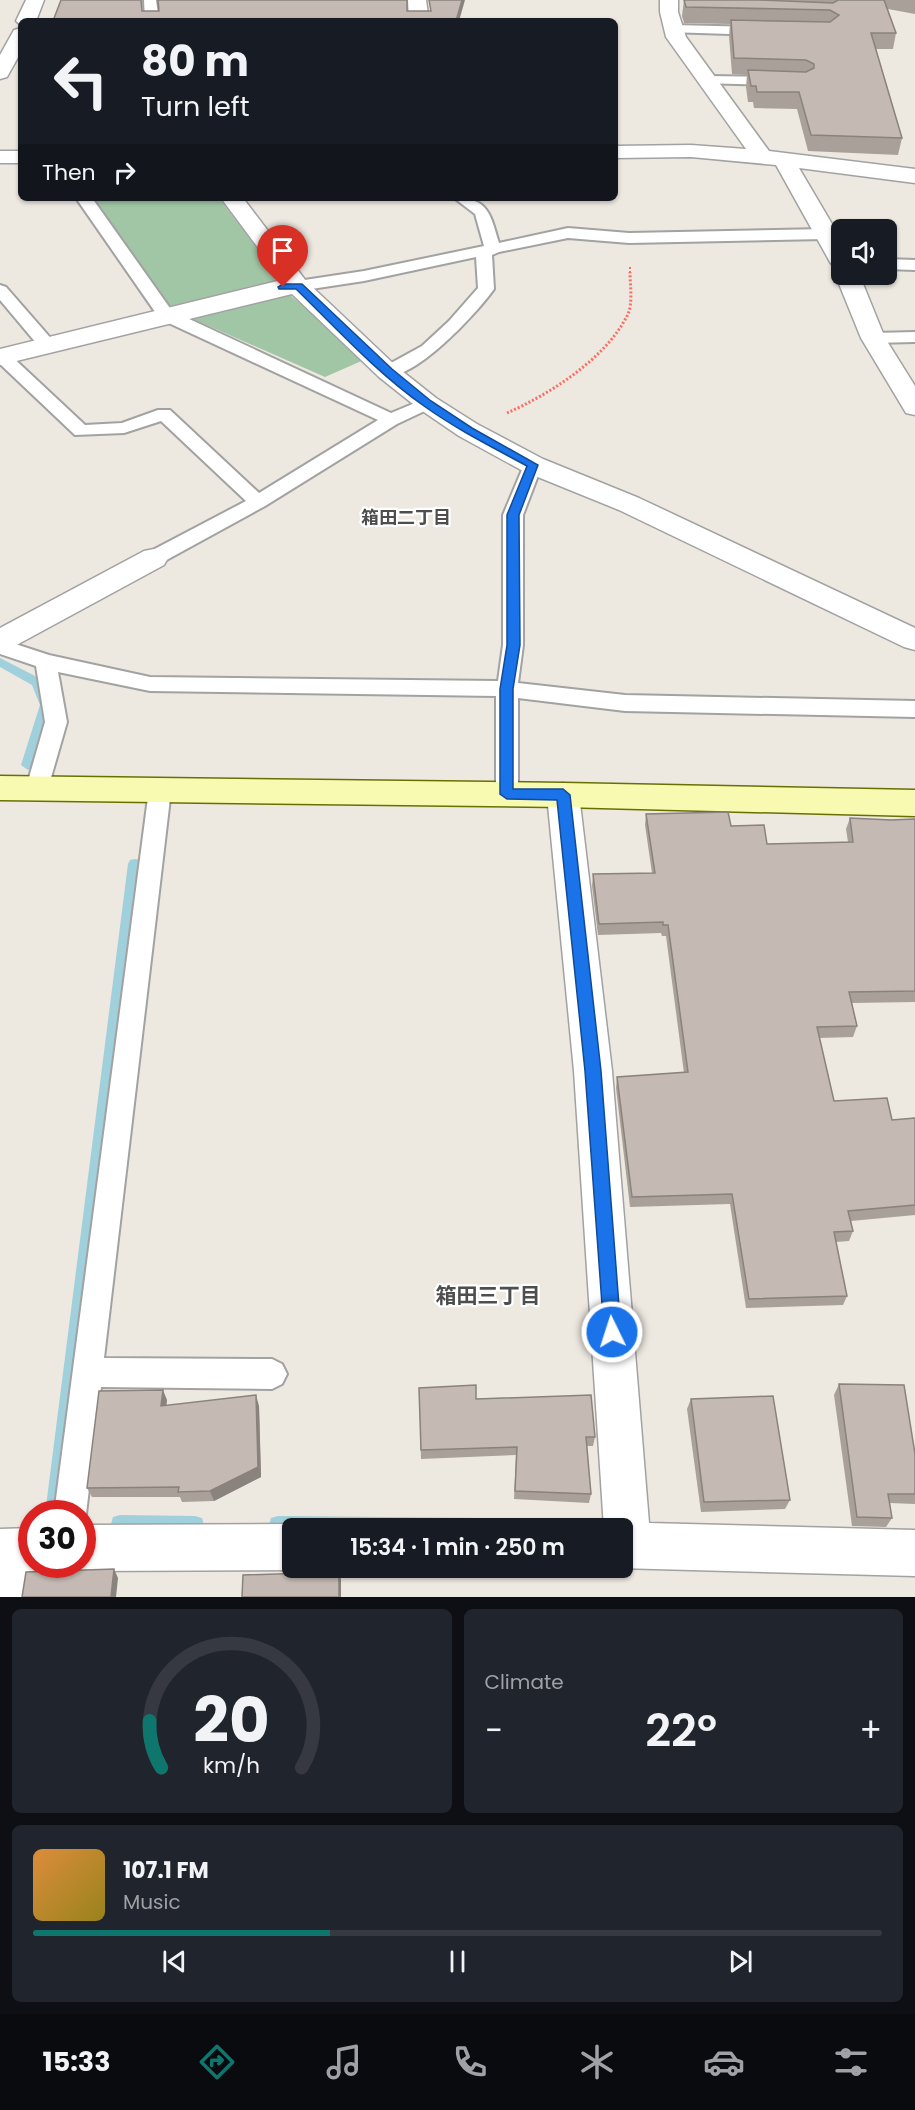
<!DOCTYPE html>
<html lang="en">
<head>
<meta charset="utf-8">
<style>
	body { margin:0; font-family:Poppins,"Noto Sans JP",sans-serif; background:#20242c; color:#f1f3f6; height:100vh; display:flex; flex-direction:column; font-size:22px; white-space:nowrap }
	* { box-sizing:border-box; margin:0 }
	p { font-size:20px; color:#9ea1a6 }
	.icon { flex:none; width:33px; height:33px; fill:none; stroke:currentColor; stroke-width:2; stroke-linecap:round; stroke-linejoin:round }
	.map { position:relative; height:1597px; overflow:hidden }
	.sheet { display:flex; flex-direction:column; gap:12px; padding:12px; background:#0d0f14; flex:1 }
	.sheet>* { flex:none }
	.guide { position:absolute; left:18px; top:18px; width:600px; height:183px; border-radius:9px; box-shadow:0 2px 4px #0004; background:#171b24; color:#f1f3f6; overflow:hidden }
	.fabs { position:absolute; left:831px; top:219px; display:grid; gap:12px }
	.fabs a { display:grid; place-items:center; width:66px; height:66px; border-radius:9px; background:#171b24; box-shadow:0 2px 4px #0004; font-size:30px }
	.speed { position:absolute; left:18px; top:1500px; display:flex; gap:12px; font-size:30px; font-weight:700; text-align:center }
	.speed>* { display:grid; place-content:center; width:78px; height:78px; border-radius:50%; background:#171b24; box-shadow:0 2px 4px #0004; line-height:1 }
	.speed .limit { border:9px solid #d22; background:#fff; color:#111 }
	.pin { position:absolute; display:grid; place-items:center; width:51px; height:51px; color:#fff; margin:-62px -26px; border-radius:50% 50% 50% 0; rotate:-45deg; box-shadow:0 0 6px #0007 }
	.pin .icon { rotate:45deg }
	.me { position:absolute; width:66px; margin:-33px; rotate:356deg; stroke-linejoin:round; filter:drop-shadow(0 0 4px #0008) }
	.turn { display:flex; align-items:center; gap:21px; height:126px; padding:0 24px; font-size:27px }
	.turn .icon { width:78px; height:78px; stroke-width:2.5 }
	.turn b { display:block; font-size:42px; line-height:51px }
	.then { display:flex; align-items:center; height:57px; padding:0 24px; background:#0003; gap:12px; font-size:22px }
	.big { font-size:45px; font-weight:600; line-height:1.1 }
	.sheet .tile { flex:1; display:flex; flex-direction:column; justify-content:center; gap:9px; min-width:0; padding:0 21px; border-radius:9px; background:#20242c }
	.sheet .dial { align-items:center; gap:0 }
	.dial svg { height:156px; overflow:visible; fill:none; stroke:#363941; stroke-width:7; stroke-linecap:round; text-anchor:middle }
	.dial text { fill:#f1f3f6; stroke:none }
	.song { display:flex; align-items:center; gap:18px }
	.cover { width:72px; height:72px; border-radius:9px; background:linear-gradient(135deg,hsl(30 70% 55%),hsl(50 70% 35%)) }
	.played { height:6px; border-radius:3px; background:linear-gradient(90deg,#0f766e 35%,#363941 35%) }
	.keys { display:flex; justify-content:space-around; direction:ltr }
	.heat { display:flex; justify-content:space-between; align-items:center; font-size:33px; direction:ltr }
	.sheet .tiles { flex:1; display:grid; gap:12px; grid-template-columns:1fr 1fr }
	.tile:last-child { grid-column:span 2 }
	.trip { position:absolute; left:282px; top:1518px; width:351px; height:60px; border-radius:9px; background:#171b24; box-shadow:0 2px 4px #0004; font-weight:600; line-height:60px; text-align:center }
	.tabs { display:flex; height:96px; justify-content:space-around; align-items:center; background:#090b0e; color:#9ea1a6 }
	.tabs .icon { width:42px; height:42px }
	.tabs .selected { color:#0f766e }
	.tabs b { font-size:27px; color:#f1f3f6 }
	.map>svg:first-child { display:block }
</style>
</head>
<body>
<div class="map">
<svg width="915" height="1597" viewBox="0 0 915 1597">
	<rect width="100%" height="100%" fill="#ede8e0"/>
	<!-- cemetery -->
	<g fill="#a1c6a5">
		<polygon points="94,198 219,198 278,276 272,284 180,308 169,307"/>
		<polygon points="282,294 290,295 366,359 325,377 193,319"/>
	</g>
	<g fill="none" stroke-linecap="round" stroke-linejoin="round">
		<!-- stream -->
		<g fill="#9fd0dc" fill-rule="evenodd">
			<polygon points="0,658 41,679 52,705 35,765 28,770 21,765 40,705 32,685 0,667"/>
			<polygon points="135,859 140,860 142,864 63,1514 45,1514 128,864 130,860"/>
			<polygon points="120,1515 195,1516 202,1518 204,1525 202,1532 195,1534 120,1533 113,1531 111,1524 113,1517"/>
			<polygon points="278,1516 576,1519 583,1521 585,1528 292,1528 292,1535 278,1534 271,1532 269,1525 271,1518"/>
		</g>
		<!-- lane casing -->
		<g stroke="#a2a2a2" stroke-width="4">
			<g id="lane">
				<polygon points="144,0 156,0 159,21 145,21"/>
				<polygon points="673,25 760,27 767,31 760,35 668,32 666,29 668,26"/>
				<polygon points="706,76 778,77 785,81 778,85 701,83 699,80 701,77"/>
				<polygon points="76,198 92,198 172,311 391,413 427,398 433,399 436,403 433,407 397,424 265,506 161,563 154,564 147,563 144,558 147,553 246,501 161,421 124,433 75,435 0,364 0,352 8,353 85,425 122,423 158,410 170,410 259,493 378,420 160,319"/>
				<path d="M454,198C489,198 490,214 499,243L568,228L629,233L825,229L833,234L825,239L629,243L568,238L499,252L492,255L494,289C477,313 413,383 382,376L379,372L382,368L422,346L449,321L478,288L476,257L364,281L298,291L290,286L298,281L364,271L484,246L475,214Z"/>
				<polygon points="886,259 915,260 915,270 886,269"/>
				<polygon points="0,285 6,287 54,342 56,346 54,350 42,350 0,300"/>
				<polygon points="915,332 915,342 873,343 865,338 873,333"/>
				<polygon points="533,459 540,461 542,465 523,515 523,645 518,683 625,695 915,701 915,717 625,711 518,698 518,794 515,800 507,802 499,800 496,794 496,696 150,691 58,672 67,722 48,788 45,794 37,796 29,794 26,788 45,722 36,666 0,654 0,639 49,655 150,677 498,681 503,645 503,515 524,465 526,461"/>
				<polygon points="160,782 168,784 171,790 104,1358 272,1359 282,1364 287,1374 282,1384 272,1389 101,1387 86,1514 82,1522 82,1514 54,1514 149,790 152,784"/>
				<polygon points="12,1536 23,1541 28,1552 25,1597 0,1597 0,1543"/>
			</g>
		</g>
		<!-- street casing -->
		<g stroke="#a2a2a2" stroke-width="3">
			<g id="street">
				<polygon points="26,0 44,0 36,21 21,21 21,25 16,21"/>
				<polygon points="408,0 426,0 429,21 409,21"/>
				<polygon points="660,0 678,0 678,12 686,37 769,151 915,169 915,183 799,168 842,241 842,274 859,274 885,338 915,386 915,415 906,413 861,338 835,274 840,269 834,267 830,262 776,165 691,157 615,158 615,146 691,145 746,149 666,37 660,12"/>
				<polygon points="21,28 21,52 7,77 0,79 0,55 14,30"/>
				<rect x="0" y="151" width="21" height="12"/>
				<polygon points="221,198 243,198 306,281 397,367 436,398 477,424 543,459 639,498 915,628 915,650 904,647 619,510 523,471 459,436 418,408 379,377 292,294 0,365 0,349 282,280"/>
				<polygon points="154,549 164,551 168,558 164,565 11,648 0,651 0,628 144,551"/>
				<polygon points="563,783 575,786 579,795 612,1071 649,1523 915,1530 915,1576 618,1568 622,1568 622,1528 604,1528 574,1071 547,795 551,786"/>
				<polygon points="292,1524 303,1528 292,1528 292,1568 299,1568 292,1570 82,1571 66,1564 82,1564 82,1525"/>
				<polygon points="32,1528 32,1564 50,1564 48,1567 32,1574 0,1575 0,1529"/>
			</g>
		</g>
		<!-- secondary casing -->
		<g stroke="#687003" stroke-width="3">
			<polygon id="secondary" points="0,776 563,783 915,790 915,816 563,807 0,800"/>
		</g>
		<!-- path-far1 -->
		<polyline stroke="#fb6e63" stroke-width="2" stroke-dasharray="2 2" stroke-linecap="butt" points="630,273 630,265"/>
		<!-- path -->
		<path stroke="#fb6e63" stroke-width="3" stroke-dasharray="2 2" stroke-linecap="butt" d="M507,413C550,394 607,358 628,314C633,303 630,284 630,272"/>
		<!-- lane -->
		<use href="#lane" fill="#fff" fill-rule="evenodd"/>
		<!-- street -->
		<use href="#street" fill="#fff" fill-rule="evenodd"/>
		<!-- secondary -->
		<use href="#secondary" fill="#f8fab1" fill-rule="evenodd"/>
	</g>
	<!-- wall -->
	<g fill="#a9a09a">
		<polygon points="684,0 915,0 915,14 888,9 896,33 893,49 876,49 902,138 898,155 808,151 797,109 754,108 753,102 748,102 746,87 747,75 732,74 729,36 730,24 684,23 682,16"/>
		<polygon points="646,814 731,826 767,844 848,842 846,829 850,818 891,820 915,819 915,1002 852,1003 857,1026 853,1037 819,1038 834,1101 892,1120 915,1118 915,1215 851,1221 853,1231 849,1241 836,1242 847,1296 843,1305 746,1308 730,1204 630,1207 616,1088 617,1077 684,1073 666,936 662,936 661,933 598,935 592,886 593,874 652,873 645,825"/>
		<polygon points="839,1384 915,1494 915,1504 890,1503 892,1518 886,1527 852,1526 834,1395"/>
		<polygon points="419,1388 476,1399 595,1437 593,1446 587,1446 591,1494 589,1503 514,1499 516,1455 421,1459"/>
		<polygon points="691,1399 790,1500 785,1509 701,1512 687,1409"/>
		<polygon points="167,1400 166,1405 259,1406 261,1477 214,1501 182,1502 180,1497 92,1497 87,1488"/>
	</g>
	<!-- shaded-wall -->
	<g fill="#89827d">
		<polygon points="462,0 465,0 459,21 456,21"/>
		<polygon points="163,1390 167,1400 165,1416 161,1406"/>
		<polygon points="256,1395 259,1406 261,1477 214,1501 210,1491"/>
		<polygon points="114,1569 118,1578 116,1597 111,1597"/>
		<polygon points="339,1572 341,1580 341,1597 339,1597"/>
	</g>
	<!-- building -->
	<g fill="#c4bab3" stroke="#89827d" stroke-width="1.5">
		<polygon points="61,0 141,0 142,11 159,11 158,0 407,0 407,11 431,11 429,0 462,0 456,21 53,21"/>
		<polygon points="684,0 759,0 833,3 838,0 884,0 896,33 871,33 902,138 811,135 799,92 757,92 756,86 751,86 748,70 806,72 814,68 814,64 806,60 734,58 731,20 830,22 839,15 830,10 686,7"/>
		<polygon points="728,812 731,826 764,825 767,844 853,842 850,818 891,820 915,819 915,991 849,992 857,1026 817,1027 834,1101 887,1098 892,1120 915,1118 915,1205 848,1211 853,1231 834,1232 847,1296 749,1299 732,1194 632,1197 617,1077 688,1072 668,925 663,925 663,922 599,924 593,874 655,873 646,814"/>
		<polygon points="839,1384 904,1385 915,1454 915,1494 888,1494 892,1518 857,1517"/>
		<polygon points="476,1385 476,1399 591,1395 595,1437 586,1437 591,1494 515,1491 517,1447 421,1450 419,1388"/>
		<polygon points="163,1390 161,1406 256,1395 258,1467 210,1491 178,1492 179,1487 87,1488 99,1391"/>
		<polygon points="773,1396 790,1500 704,1502 691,1399"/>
		<polygon points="114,1569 111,1597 22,1597 26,1572"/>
		<polygon points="339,1572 339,1597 242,1597 243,1575"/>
	</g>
	<!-- route -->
	<path fill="#1a73e8" stroke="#114b97" stroke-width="1.5" d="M283,284H302L392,369L431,401L472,428L538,465L519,515L520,645L513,689V789H563L570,795L601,1071L621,1332L619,1339L612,1341L606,1339L604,1332L585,1071L557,800L507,799L500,794V689L507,645V515L527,466C492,447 456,429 424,406C377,373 337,329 296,289H279L278,287Z"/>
	<g text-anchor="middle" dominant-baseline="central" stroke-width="4.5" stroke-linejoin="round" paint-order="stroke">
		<!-- neighbourhood labels -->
		<g font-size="18" font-weight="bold" fill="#4e4e4e" stroke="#fff">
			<text x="406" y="517">箱田二丁目</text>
		</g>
		<!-- near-neighbourhood labels -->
		<g font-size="21" font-weight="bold" fill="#4e4e4e" stroke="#fff">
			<text x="488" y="1295">箱田三丁目</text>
		</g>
	</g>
</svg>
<div class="fabs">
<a><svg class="icon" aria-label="sound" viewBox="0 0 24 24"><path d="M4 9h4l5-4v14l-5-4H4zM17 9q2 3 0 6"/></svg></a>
</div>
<div class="speed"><div class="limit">30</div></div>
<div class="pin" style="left:283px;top:287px;background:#d93025"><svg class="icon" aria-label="arrive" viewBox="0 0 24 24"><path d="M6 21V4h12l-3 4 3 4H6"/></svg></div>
<svg class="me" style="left:612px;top:1332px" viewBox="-20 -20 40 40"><circle r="17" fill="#1a73e8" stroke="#fff" stroke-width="3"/><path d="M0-11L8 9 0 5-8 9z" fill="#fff"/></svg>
<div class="trip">15:34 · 1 min · 250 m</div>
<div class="guide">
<div class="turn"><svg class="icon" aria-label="left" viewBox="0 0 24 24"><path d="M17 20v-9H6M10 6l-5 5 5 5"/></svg><div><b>80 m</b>Turn left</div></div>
<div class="then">Then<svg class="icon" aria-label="right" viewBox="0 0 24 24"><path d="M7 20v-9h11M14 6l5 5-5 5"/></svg></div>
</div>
</div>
<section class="sheet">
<div class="tiles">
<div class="tile dial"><svg viewBox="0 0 100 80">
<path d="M14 69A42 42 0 1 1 86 69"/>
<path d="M14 69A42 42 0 0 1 8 45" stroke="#0f766e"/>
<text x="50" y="56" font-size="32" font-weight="700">20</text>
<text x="50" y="72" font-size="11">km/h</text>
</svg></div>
<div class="tile"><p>Climate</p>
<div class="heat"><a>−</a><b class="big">22°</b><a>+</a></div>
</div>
<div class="tile">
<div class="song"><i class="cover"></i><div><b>107.1 FM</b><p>Music</p></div></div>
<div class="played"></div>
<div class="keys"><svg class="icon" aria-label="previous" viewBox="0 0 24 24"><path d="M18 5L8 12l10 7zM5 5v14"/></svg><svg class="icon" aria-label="pause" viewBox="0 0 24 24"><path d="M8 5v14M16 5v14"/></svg><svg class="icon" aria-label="next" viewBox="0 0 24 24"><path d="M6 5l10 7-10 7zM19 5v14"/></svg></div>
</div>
</div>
</section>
<nav class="tabs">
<b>15:33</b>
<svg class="icon selected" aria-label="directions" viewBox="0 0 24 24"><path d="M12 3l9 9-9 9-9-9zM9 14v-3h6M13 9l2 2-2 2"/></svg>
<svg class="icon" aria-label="music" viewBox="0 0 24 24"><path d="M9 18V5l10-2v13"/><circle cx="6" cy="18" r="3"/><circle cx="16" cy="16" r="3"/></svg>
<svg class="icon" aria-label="phone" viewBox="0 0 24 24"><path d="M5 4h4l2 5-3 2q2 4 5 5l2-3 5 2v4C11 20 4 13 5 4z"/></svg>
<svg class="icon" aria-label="climate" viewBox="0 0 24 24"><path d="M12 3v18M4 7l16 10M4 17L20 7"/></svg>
<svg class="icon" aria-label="car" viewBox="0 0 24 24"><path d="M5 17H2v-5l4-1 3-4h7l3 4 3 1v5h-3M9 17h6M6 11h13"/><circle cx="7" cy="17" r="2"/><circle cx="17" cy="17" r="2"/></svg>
<svg class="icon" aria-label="filters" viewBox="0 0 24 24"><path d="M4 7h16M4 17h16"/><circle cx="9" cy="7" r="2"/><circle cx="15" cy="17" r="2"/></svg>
</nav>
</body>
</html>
